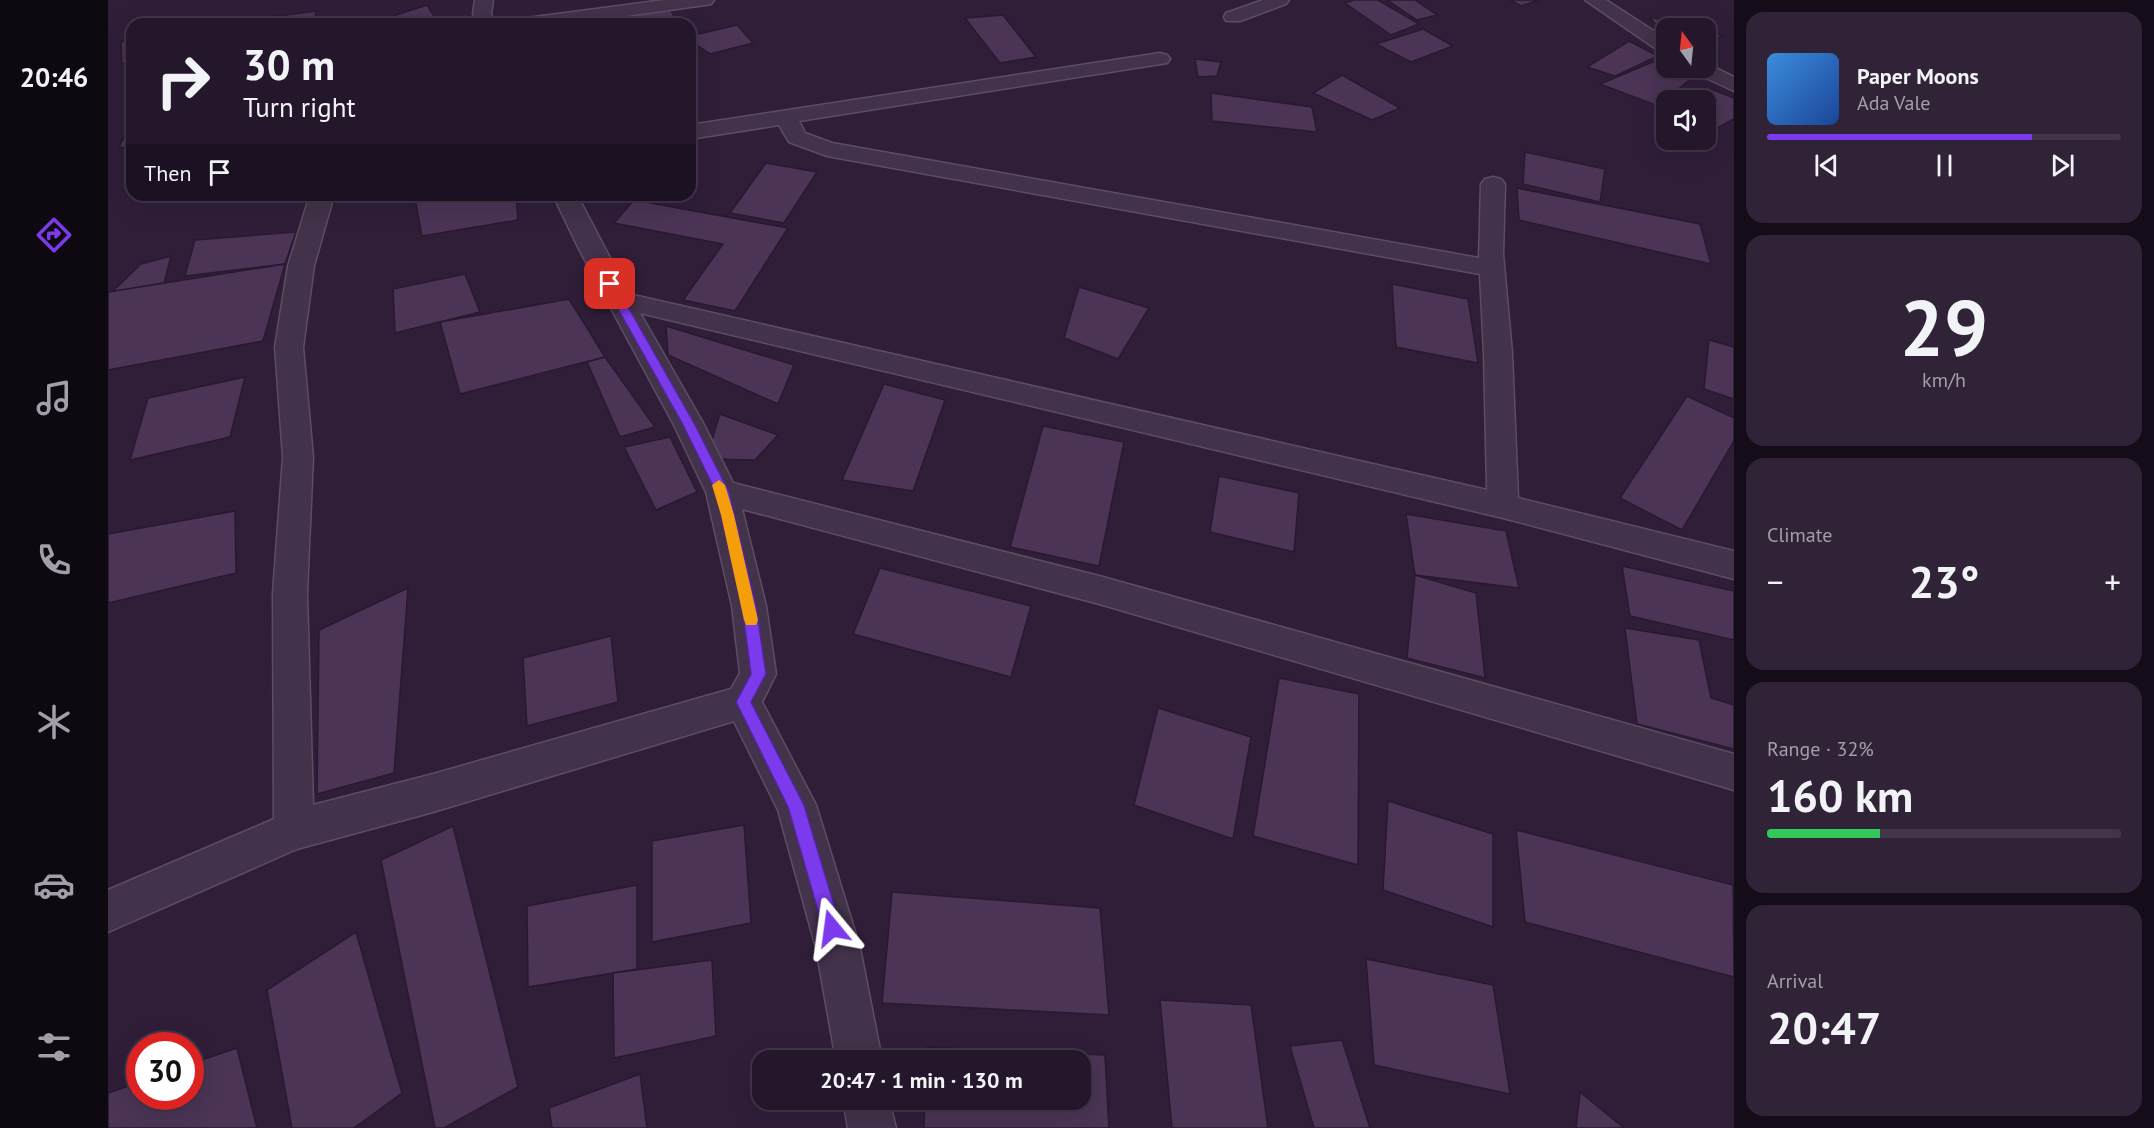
<!DOCTYPE html>
<html lang="en">
<head>
<meta charset="utf-8">
<style>
	body { margin:0; font-family:"PT Sans",sans-serif; background:#302337; color:#f1f3f6; height:100vh; display:flex; flex-direction:column; font-size:22px; white-space:nowrap }
	* { box-sizing:border-box; margin:0 }
	p { font-size:20px; color:#a39fa9 }
	.icon { flex:none; width:33px; height:33px; fill:none; stroke:currentColor; stroke-width:2; stroke-linecap:round; stroke-linejoin:round }
	.map { position:relative; flex:1; overflow:hidden }
	.details { display:flex; flex-direction:column; gap:12px; padding:12px; background:#140c18; width:420px }
	.details>* { flex:none }
	.guide { position:absolute; left:18px; top:18px; width:570px; height:183px; border-radius:18px; box-shadow:0 6px 24px #0002,0 0 0 2px #413547; background:#24162b; color:#f1f3f6; overflow:hidden }
	.needle { width:39px; rotate:345deg }
	.controls { position:absolute; left:1548px; top:18px; display:grid; gap:12px }
	.controls a { display:grid; place-items:center; width:60px; height:60px; border-radius:12px; background:#24162b; box-shadow:0 6px 24px #0002,0 0 0 2px #413547; font-size:30px }
	.speed { position:absolute; left:18px; top:1032px; display:flex; gap:12px; font-size:30px; font-weight:700; text-align:center }
	.speed>* { display:grid; place-content:center; width:78px; height:78px; border-radius:50%; background:#24162b; box-shadow:0 6px 24px #0002,0 0 0 2px #413547; line-height:1 }
	.speed .limit { border:9px solid #d22; background:#fff; color:#111 }
	.pin { position:absolute; display:grid; place-items:center; width:51px; height:51px; color:#fff; margin:-26px; border-radius:12px; box-shadow:0 3px 9px #0006 }
	.me { position:absolute; width:66px; margin:-33px; rotate:344deg; stroke-linejoin:round; filter:drop-shadow(0 0 4px #0008) }
	.turn { display:flex; align-items:center; gap:21px; height:126px; padding:0 18px; font-size:27px }
	.turn .icon { width:78px; height:78px; stroke-width:2.5 }
	.turn b { display:block; font-size:42px; line-height:51px }
	.then { display:flex; align-items:center; height:57px; padding:0 18px; background:#0003; gap:12px; font-size:22px }
	.big { font-size:45px; font-weight:600; line-height:1.1 }
	.details .tile { flex:1; display:flex; flex-direction:column; justify-content:center; gap:9px; min-width:0; padding:0 21px; border-radius:18px; background:#302337 }
	.details .dial { align-items:center; gap:0 }
	.dial b { font-size:78px; line-height:1 }
	.song { display:flex; align-items:center; gap:18px }
	.cover { width:72px; height:72px; border-radius:9px; background:linear-gradient(135deg,hsl(210 70% 55%),hsl(220 70% 35%)) }
	.played { height:6px; border-radius:3px; background:linear-gradient(90deg,#7c3aed 75%,#413547 75%) }
	.keys { display:flex; justify-content:space-around; direction:ltr }
	.heat { display:flex; justify-content:space-between; align-items:center; font-size:33px; direction:ltr }
	.charge { height:9px; border-radius:4px; background:linear-gradient(90deg,#34c759 32%,#413547 0) }
	.trip { position:absolute; left:644px; top:1050px; width:339px; height:60px; border-radius:18px; background:#24162b; box-shadow:0 6px 24px #0002,0 0 0 2px #413547; font-weight:600; line-height:60px; text-align:center }
	main { display:flex; flex:1; min-height:0 }
	.tabs { display:flex; flex-direction:column; width:108px; justify-content:space-around; align-items:center; background:#0e0911; color:#a39fa9 }
	.tabs .icon { width:42px; height:42px }
	.tabs .current { color:#7c3aed }
	.tabs b { font-size:27px; color:#f1f3f6 }
	.map>svg:first-child { display:block }
</style>
</head>
<body>
<main>
<nav class="tabs">
<b>20:46</b>
<svg class="icon current" aria-label="directions" viewBox="0 0 24 24"><path d="M12 3l9 9-9 9-9-9zM9 14v-3h6M13 9l2 2-2 2"/></svg>
<svg class="icon" aria-label="music" viewBox="0 0 24 24"><path d="M9 18V5l10-2v13"/><circle cx="6" cy="18" r="3"/><circle cx="16" cy="16" r="3"/></svg>
<svg class="icon" aria-label="phone" viewBox="0 0 24 24"><path d="M5 4h4l2 5-3 2q2 4 5 5l2-3 5 2v4C11 20 4 13 5 4z"/></svg>
<svg class="icon" aria-label="climate" viewBox="0 0 24 24"><path d="M12 3v18M4 7l16 10M4 17L20 7"/></svg>
<svg class="icon" aria-label="car" viewBox="0 0 24 24"><path d="M5 17H2v-5l4-1 3-4h7l3 4 3 1v5h-3M9 17h6M6 11h13"/><circle cx="7" cy="17" r="2"/><circle cx="17" cy="17" r="2"/></svg>
<svg class="icon" aria-label="filters" viewBox="0 0 24 24"><path d="M4 7h16M4 17h16"/><circle cx="9" cy="7" r="2"/><circle cx="15" cy="17" r="2"/></svg>
</nav>
<div class="map">
<svg width="1626" height="1128" viewBox="0 0 1626 1128">
	<rect width="100%" height="100%" fill="#301e39"/>
	<!-- building -->
	<g fill="#4b3456" stroke="#291930" stroke-width="1.5">
		<polygon points="1246,0 1270,0 1311,24 1283,35 1237,3"/>
		<polygon points="1279,0 1307,0 1329,15 1309,20"/>
		<polygon points="1402,0 1431,0 1413,6"/>
		<polygon points="319,5 331,24 285,24 282,17"/>
		<polygon points="561,7 570,24 525,24 520,15"/>
		<polygon points="208,11 206,24 124,24 124,22"/>
		<polygon points="895,15 928,57 892,63 857,18"/>
		<polygon points="1542,18 1592,22 1615,37 1598,38 1598,28 1558,28 1558,36"/>
		<polygon points="629,25 645,43 602,54 582,41 582,36"/>
		<polygon points="1315,29 1345,46 1303,62 1268,44"/>
		<polygon points="24,40 24,62 14,64 13,42"/>
		<polygon points="1521,41 1550,56 1507,76 1479,67"/>
		<polygon points="1087,59 1113,62 1109,76 1090,77"/>
		<polygon points="1547,61 1585,77 1550,106 1492,84"/>
		<polygon points="1234,75 1292,108 1264,120 1205,93"/>
		<polygon points="1606,90 1626,98 1626,119 1600,133 1598,132 1598,100 1585,100"/>
		<polygon points="1103,93 1204,107 1209,132 1104,121"/>
		<polygon points="24,118 24,146 11,148"/>
		<polygon points="1417,152 1497,169 1492,202 1415,184"/>
		<polygon points="658,163 709,172 676,223 622,213"/>
		<polygon points="1409,188 1592,224 1603,264 1411,220"/>
		<polygon points="340,195 408,195 410,220 314,236 307,199"/>
		<polygon points="526,200 680,228 627,311 575,300 615,244 506,223"/>
		<polygon points="188,232 177,264 77,276 87,240"/>
		<polygon points="63,256 56,283 4,292 33,264"/>
		<polygon points="177,264 155,341 0,370 0,292"/>
		<polygon points="357,274 372,312 287,333 285,289"/>
		<polygon points="1284,284 1360,299 1370,363 1288,347"/>
		<polygon points="971,287 1041,308 1010,359 956,338"/>
		<polygon points="461,299 497,357 352,394 332,322"/>
		<polygon points="558,326 686,365 670,404 560,355"/>
		<polygon points="1601,340 1626,347 1626,399 1596,389"/>
		<polygon points="497,357 547,427 512,437 479,362"/>
		<polygon points="137,377 122,437 22,460 40,398"/>
		<polygon points="776,384 837,400 805,491 734,480"/>
		<polygon points="1579,396 1626,418 1626,441 1574,530 1512,498"/>
		<polygon points="612,414 670,435 647,460 598,459"/>
		<polygon points="935,426 1016,442 991,566 902,547"/>
		<polygon points="562,437 589,492 548,510 516,447"/>
		<polygon points="1111,476 1191,493 1186,552 1102,532"/>
		<polygon points="127,511 128,573 0,603 0,534"/>
		<polygon points="1298,514 1398,531 1411,588 1307,575"/>
		<polygon points="1514,566 1626,591 1626,640 1522,616"/>
		<polygon points="772,568 923,606 903,677 745,634"/>
		<polygon points="1307,575 1368,593 1377,678 1299,658"/>
		<polygon points="300,588 286,773 209,794 211,630"/>
		<polygon points="1517,628 1591,640 1603,698 1626,705 1626,749 1529,724"/>
		<polygon points="503,636 510,702 419,726 415,658"/>
		<polygon points="1171,678 1251,694 1250,865 1145,836"/>
		<polygon points="1050,708 1143,737 1125,839 1026,805"/>
		<polygon points="1280,801 1385,834 1385,927 1275,890"/>
		<polygon points="636,825 643,923 544,942 544,841"/>
		<polygon points="345,826 410,1087 336,1128 327,1128 273,860"/>
		<polygon points="1408,830 1625,885 1626,977 1417,922"/>
		<polygon points="529,885 529,969 420,987 419,906"/>
		<polygon points="784,892 992,908 1001,1015 774,1003"/>
		<polygon points="248,932 294,1093 246,1128 184,1128 159,990"/>
		<polygon points="1258,959 1385,985 1402,1094 1266,1065"/>
		<polygon points="604,960 608,1036 506,1058 505,973"/>
		<polygon points="1052,1000 1143,1005 1160,1128 1064,1128"/>
		<polygon points="1234,1040 1262,1128 1206,1128 1182,1046"/>
		<polygon points="819,1047 997,1055 1001,1128 816,1128 817,1100 972,1100 972,1060 818,1060"/>
		<polygon points="129,1048 149,1128 0,1128 0,1093 32,1082 32,1096 82,1096 82,1064"/>
		<polygon points="532,1074 539,1128 444,1128 441,1108"/>
		<polygon points="1472,1092 1516,1128 1468,1128"/>
	</g>
	<g fill="none" stroke-linecap="round" stroke-linejoin="round">
		<!-- minor casing -->
		<g stroke="#5d4c65" stroke-width="3">
			<g id="minor">
				<polygon points="367,0 385,0 383,14 387,24 369,24 365,14"/>
				<polygon points="556,0 606,0 603,4 597,5 461,24 410,24 412,20 419,18"/>
				<polygon points="1155,0 1181,0 1178,4 1132,21 1118,21 1116,17 1118,13"/>
				<polygon points="1477,0 1498,0 1558,39 1558,53 1551,51"/>
				<polygon points="1052,53 1059,55 1062,59 1059,63 691,121 697,133 724,143 1371,258 1373,184 1377,179 1385,177 1393,179 1397,184 1395,254 1404,353 1410,498 1626,551 1626,579 1395,518 532,313 595,423 625,483 995,577 1626,754 1626,790 995,605 634,509 658,606 668,674 654,702 708,805 752,948 774,1060 728,1060 708,948 670,810 626,721 325,812 189,849 0,932 0,890 166,819 165,593 175,457 167,347 180,266 202,195 226,195 206,266 195,347 205,457 199,593 205,805 325,774 623,689 632,673 624,606 598,492 565,423 472,251 445,195 469,195 521,294 1379,490 1376,353 1372,274 719,156 681,142 671,125 582,139 582,125"/>
				<polygon points="1598,63 1626,77 1626,91 1585,72 1582,68 1598,68"/>
				<polygon points="735,1100 781,1100 788,1128 740,1128"/>
			</g>
		</g>
		<!-- minor -->
		<use href="#minor" fill="#42324a" fill-rule="evenodd"/>
	</g>
	<!-- route -->
	<polygon fill="#7c3aed" stroke="#51269a" stroke-width="1.5" points="502,280 507,284 586,423 621,492 648,606 658,674 643,702 696,805 733,928 730,934 724,936 718,934 715,928 680,807 628,702 643,674 634,606 608,492 574,423 496,284"/>
	<!-- slow -->
	<polygon fill="#f59e0b" points="611,480 617,485 626,515 650,620 648,625 638,625 636,620 613,515 604,485"/>
</svg>
<div class="controls">
<a><svg class="needle" viewBox="-14 -14 28 28"><path d="M0-13l5 13h-10z" fill="#e53935"/><path d="M0 13l5-13h-10z" fill="#a39fa9"/></svg></a>
<a><svg class="icon" aria-label="sound" viewBox="0 0 24 24"><path d="M4 9h4l5-4v14l-5-4H4zM17 9q2 3 0 6"/></svg></a>
</div>
<div class="speed"><div class="limit">30</div></div>
<div class="pin" style="left:502px;top:284px;background:#d93025"><svg class="icon" aria-label="arrive" viewBox="0 0 24 24"><path d="M6 21V4h12l-3 4 3 4H6"/></svg></div>
<svg class="me" style="left:724px;top:928px" viewBox="-20 -20 40 40"><path d="M0-17L14 15 0 8-14 15z" fill="#7c3aed" stroke="#fff" stroke-width="4"/></svg>
<div class="trip">20:47 · 1 min · 130 m</div>
<div class="guide">
<div class="turn"><svg class="icon" aria-label="right" viewBox="0 0 24 24"><path d="M7 20v-9h11M14 6l5 5-5 5"/></svg><div><b>30 m</b>Turn right</div></div>
<div class="then">Then<svg class="icon" aria-label="arrive" viewBox="0 0 24 24"><path d="M6 21V4h12l-3 4 3 4H6"/></svg></div>
</div>
</div>
<section class="details">
<div class="tile">
<div class="song"><i class="cover"></i><div><b>Paper Moons</b><p>Ada Vale</p></div></div>
<div class="played"></div>
<div class="keys"><svg class="icon" aria-label="previous" viewBox="0 0 24 24"><path d="M18 5L8 12l10 7zM5 5v14"/></svg><svg class="icon" aria-label="pause" viewBox="0 0 24 24"><path d="M8 5v14M16 5v14"/></svg><svg class="icon" aria-label="next" viewBox="0 0 24 24"><path d="M6 5l10 7-10 7zM19 5v14"/></svg></div>
</div>
<div class="tile dial"><b>29</b><p>km/h</p></div>
<div class="tile"><p>Climate</p>
<div class="heat"><a>−</a><b class="big">23°</b><a>+</a></div>
</div>
<div class="tile"><p>Range · 32%</p><b class="big">160 km</b><div class="charge"></div></div>
<div class="tile"><p>Arrival</p><b class="big">20:47</b></div>
</section>
</main>
</body>
</html>
